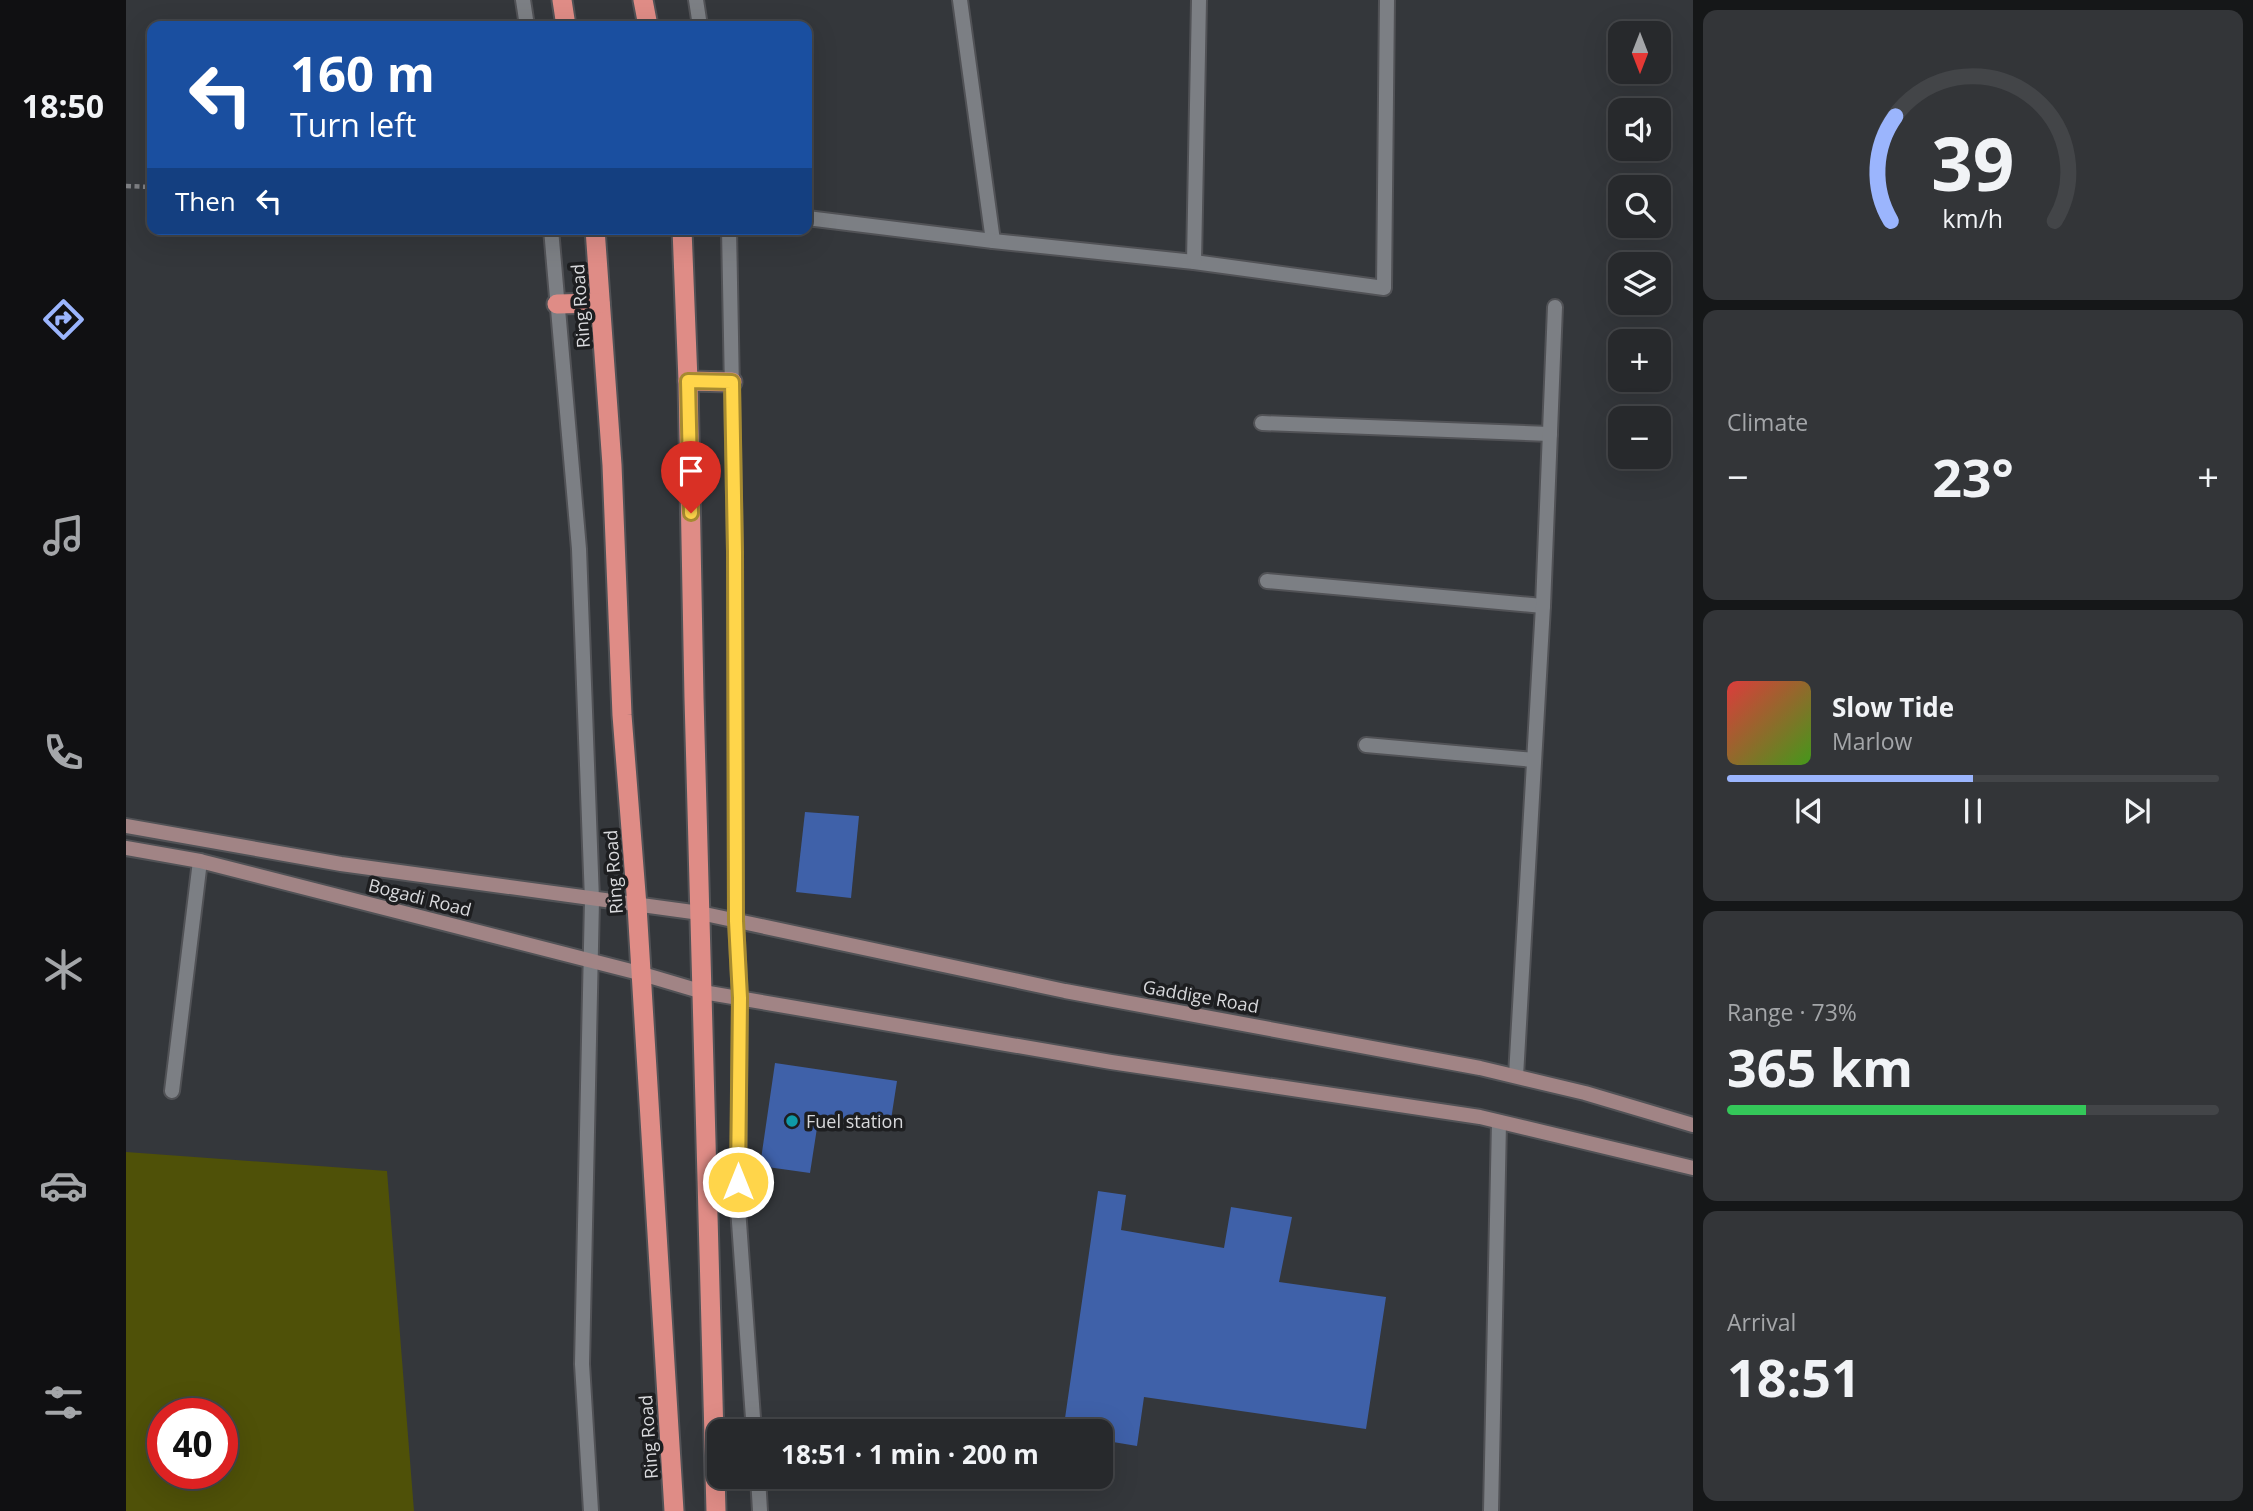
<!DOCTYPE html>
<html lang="en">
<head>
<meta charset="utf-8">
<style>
	body { margin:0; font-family:"Open Sans",sans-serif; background:#333538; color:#f1f3f6; height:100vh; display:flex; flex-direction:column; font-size:26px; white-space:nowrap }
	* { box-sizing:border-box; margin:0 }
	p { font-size:23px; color:#a4a6a9 }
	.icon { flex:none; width:38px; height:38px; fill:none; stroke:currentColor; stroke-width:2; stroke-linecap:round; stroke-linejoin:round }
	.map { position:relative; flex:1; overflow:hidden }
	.side { display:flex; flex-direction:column; gap:10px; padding:10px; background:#151718; width:560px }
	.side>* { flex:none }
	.top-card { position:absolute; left:21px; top:21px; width:665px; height:214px; border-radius:14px; box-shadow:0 7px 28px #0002,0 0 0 2px #434548; background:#1a4fa0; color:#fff; overflow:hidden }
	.needle { width:46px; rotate:180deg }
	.tools { position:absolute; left:1482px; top:21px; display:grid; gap:14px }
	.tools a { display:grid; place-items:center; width:63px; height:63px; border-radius:14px; background:#27292c; box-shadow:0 7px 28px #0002,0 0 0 2px #434548; font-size:35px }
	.speed { position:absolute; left:21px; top:1398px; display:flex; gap:14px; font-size:35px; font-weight:700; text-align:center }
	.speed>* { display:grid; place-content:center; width:91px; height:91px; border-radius:50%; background:#27292c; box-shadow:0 7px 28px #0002,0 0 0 2px #434548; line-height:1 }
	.speed .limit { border:10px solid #d22; background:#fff; color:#111 }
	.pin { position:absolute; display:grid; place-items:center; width:60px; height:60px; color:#fff; margin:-72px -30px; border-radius:50% 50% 50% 0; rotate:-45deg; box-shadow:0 0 7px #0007 }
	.pin .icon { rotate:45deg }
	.me { position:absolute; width:77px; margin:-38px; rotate:0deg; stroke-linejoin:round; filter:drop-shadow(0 0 5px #0008) }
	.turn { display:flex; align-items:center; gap:24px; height:147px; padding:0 28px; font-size:32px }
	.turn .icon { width:91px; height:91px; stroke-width:2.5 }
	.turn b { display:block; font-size:49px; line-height:60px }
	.then { display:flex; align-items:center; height:66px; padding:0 28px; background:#0003; gap:14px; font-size:26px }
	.big { font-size:52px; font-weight:700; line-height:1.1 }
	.side .widget { flex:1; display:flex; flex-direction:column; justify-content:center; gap:10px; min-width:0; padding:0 24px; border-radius:14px; background:#333538 }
	.side .dial { align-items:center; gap:0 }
	.dial svg { height:182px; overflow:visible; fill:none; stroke:#434548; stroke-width:7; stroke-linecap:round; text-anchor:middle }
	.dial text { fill:#f1f3f6; stroke:none }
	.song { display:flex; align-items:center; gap:21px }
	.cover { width:84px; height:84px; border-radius:10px; background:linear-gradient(135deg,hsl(0 70% 55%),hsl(100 70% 35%)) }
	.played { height:7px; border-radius:4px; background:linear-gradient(90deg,#9bb5fd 50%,#434548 50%) }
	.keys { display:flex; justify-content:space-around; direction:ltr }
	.heat { display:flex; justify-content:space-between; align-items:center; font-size:38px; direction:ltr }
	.charge { height:10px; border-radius:5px; background:linear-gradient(90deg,#34c759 73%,#434548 0) }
	.trip { position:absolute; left:581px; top:1419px; width:406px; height:70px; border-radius:14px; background:#27292c; box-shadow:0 7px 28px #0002,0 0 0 2px #434548; font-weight:700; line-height:70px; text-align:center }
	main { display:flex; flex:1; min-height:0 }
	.tabs { display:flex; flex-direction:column; width:126px; justify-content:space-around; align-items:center; background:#101012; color:#a4a6a9 }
	.tabs .icon { width:49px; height:49px }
	.tabs .active { color:#9bb5fd }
	.tabs b { font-size:32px; color:#f1f3f6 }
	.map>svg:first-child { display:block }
</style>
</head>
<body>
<main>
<nav class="tabs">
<b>18:50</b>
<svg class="icon active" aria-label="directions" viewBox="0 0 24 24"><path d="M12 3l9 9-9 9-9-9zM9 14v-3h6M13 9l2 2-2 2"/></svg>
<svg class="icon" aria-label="music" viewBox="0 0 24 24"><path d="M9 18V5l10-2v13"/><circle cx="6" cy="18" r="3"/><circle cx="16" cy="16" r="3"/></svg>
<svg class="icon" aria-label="phone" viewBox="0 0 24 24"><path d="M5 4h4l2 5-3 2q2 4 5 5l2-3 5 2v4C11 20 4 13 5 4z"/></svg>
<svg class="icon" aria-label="climate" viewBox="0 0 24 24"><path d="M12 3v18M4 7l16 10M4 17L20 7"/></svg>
<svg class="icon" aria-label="car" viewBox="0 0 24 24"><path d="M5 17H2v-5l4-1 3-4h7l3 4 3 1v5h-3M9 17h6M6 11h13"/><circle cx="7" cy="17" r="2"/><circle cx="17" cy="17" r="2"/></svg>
<svg class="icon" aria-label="filters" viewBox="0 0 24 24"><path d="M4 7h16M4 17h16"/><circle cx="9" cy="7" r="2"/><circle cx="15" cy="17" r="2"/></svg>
</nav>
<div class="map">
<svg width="1567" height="1511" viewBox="0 0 1567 1511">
	<rect width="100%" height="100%" fill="#34373b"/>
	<!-- green -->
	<path fill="#4f5108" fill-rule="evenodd" d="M0,1152L261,1171L288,1511H0ZM96,1414V1474H37V1414Z"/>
	<!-- building -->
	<g fill="#3f61a9">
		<polygon points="679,812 733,816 725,898 670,892"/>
		<polygon points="649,1063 771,1081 764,1126 693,1115 684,1173 634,1166"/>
		<polygon points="972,1191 1000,1195 995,1230 1098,1248 1105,1207 1166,1217 1153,1282 1260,1297 1240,1429 1018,1397 1011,1446 975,1440 975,1432 937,1432"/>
	</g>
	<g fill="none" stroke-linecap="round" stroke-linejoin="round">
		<!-- service casing -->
		<g stroke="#515256" stroke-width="18">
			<polyline id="service" points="1365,1511 1373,1122"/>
		</g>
		<!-- minor casing -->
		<g stroke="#515256" stroke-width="18">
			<g id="minor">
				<polyline points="834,0 867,241"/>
				<polyline points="681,218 867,241 1068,262 1258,288 1261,0"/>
				<polyline points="1068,262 1073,0"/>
				<polyline points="1136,423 1424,434"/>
				<polyline points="1141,581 1417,606"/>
				<polyline points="1240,745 1408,760"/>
				<polyline points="1390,1076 1417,606 1429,307"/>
				<polyline points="46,1091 74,861"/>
			</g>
		</g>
		<!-- tertiary casing -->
		<g stroke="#515256" stroke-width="18">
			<g id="tertiary">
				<polyline points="397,0 401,26"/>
				<polyline points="570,0 574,26"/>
				<polyline points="425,229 453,549 466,900 456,1364 465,1511"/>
				<polyline points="603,229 609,552 610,921 614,998 612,1208 628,1432"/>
				<polyline points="632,1477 634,1511"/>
			</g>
		</g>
		<!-- secondary casing -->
		<g stroke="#515256" stroke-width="18">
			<g id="secondary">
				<polyline points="0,826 215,864 574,913 939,991 1354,1068 1459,1093 1567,1125"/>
				<polyline points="0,848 74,861 513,973 577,992 985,1062 1354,1117 1567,1168"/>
			</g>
		</g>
		<!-- trunk casing -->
		<g stroke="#515256" stroke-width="23">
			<g id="trunk">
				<polyline points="436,0 440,26"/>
				<polyline points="517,0 522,26"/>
				<polyline points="469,229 486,465 496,715 511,906 548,1511"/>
				<polyline points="556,229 562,381 568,698 590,1511"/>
				<polyline points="431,304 474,303"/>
				<polyline points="562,381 606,382"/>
			</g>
		</g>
		<!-- path -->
		<polyline stroke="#7f8185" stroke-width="4.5" stroke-dasharray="5 3.5" stroke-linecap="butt" points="0,186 26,187"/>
		<!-- service -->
		<use href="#service" stroke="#7c7f84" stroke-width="14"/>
		<!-- minor -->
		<use href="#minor" stroke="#7c7f84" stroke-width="14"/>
		<!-- tertiary -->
		<use href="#tertiary" stroke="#7c7f84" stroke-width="14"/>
		<!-- secondary -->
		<use href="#secondary" stroke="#a18485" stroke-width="14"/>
		<!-- trunk -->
		<use href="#trunk" stroke="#df8c86" stroke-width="19"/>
	</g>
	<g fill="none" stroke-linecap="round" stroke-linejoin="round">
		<!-- route casing -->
		<g stroke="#a68a30" stroke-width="18">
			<polyline id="route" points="565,513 562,381 606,382 609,552 610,921 614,998 612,1182"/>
		</g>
		<!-- route -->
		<use href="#route" stroke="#ffd54a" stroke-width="12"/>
	</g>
	<!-- markers -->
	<circle fill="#0f9aa8" stroke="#1d1e20" stroke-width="2.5" cx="666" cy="1121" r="7"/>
	<g text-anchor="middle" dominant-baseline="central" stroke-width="7" stroke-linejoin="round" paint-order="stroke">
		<!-- street labels -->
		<g font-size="18" fill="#d8d9dc" stroke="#1d1e20">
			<text transform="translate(454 306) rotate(-94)">Ring Road</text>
			<text transform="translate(487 872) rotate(-94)">Ring Road</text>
			<text transform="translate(294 897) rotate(14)">Bogadi Road</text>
			<text transform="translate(1075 996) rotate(10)">Gaddige Road</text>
			<text transform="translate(522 1437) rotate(-94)">Ring Road</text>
		</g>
		<!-- poi labels -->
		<g font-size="18" fill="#d8d9dc" stroke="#1d1e20" text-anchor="start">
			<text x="680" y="1121">Fuel station</text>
		</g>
	</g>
</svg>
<div class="tools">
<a><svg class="needle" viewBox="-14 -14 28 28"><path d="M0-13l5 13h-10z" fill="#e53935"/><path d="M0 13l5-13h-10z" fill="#a4a6a9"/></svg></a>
<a><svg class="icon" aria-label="sound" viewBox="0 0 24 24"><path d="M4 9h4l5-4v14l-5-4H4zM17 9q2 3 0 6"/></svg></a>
<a><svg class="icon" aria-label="search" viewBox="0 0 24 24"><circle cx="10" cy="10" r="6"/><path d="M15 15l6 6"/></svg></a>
<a><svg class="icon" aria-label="layers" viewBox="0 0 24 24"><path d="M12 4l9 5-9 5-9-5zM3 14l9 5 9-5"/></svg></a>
<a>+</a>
<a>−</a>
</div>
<div class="speed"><div class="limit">40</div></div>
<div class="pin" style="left:565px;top:513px;background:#d93025"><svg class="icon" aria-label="arrive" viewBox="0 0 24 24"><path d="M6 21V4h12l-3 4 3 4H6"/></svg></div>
<svg class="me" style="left:612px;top:1182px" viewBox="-20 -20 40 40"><circle r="17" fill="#ffd54a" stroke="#fff" stroke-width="3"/><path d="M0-11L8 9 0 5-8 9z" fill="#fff"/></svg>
<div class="trip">18:51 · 1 min · 200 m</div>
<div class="top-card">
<div class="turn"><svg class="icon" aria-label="left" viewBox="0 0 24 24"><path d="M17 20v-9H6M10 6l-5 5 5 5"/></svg><div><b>160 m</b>Turn left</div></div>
<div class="then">Then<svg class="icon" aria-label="left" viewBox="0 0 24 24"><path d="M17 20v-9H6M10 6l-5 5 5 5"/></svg></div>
</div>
</div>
<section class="side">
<div class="widget dial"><svg viewBox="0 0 100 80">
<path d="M14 69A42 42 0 1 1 86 69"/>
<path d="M14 69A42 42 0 0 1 16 23" stroke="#9bb5fd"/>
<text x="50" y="56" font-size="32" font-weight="700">39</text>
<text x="50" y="72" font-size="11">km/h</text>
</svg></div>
<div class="widget"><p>Climate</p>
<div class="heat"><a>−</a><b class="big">23°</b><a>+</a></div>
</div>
<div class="widget">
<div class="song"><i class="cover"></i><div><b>Slow Tide</b><p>Marlow</p></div></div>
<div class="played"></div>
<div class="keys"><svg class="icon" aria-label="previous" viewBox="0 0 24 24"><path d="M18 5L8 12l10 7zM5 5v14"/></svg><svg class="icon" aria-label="pause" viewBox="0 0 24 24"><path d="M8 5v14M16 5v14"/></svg><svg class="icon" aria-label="next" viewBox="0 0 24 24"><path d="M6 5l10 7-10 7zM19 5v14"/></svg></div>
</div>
<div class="widget"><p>Range · 73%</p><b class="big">365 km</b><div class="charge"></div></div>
<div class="widget"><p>Arrival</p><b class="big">18:51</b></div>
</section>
</main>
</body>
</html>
